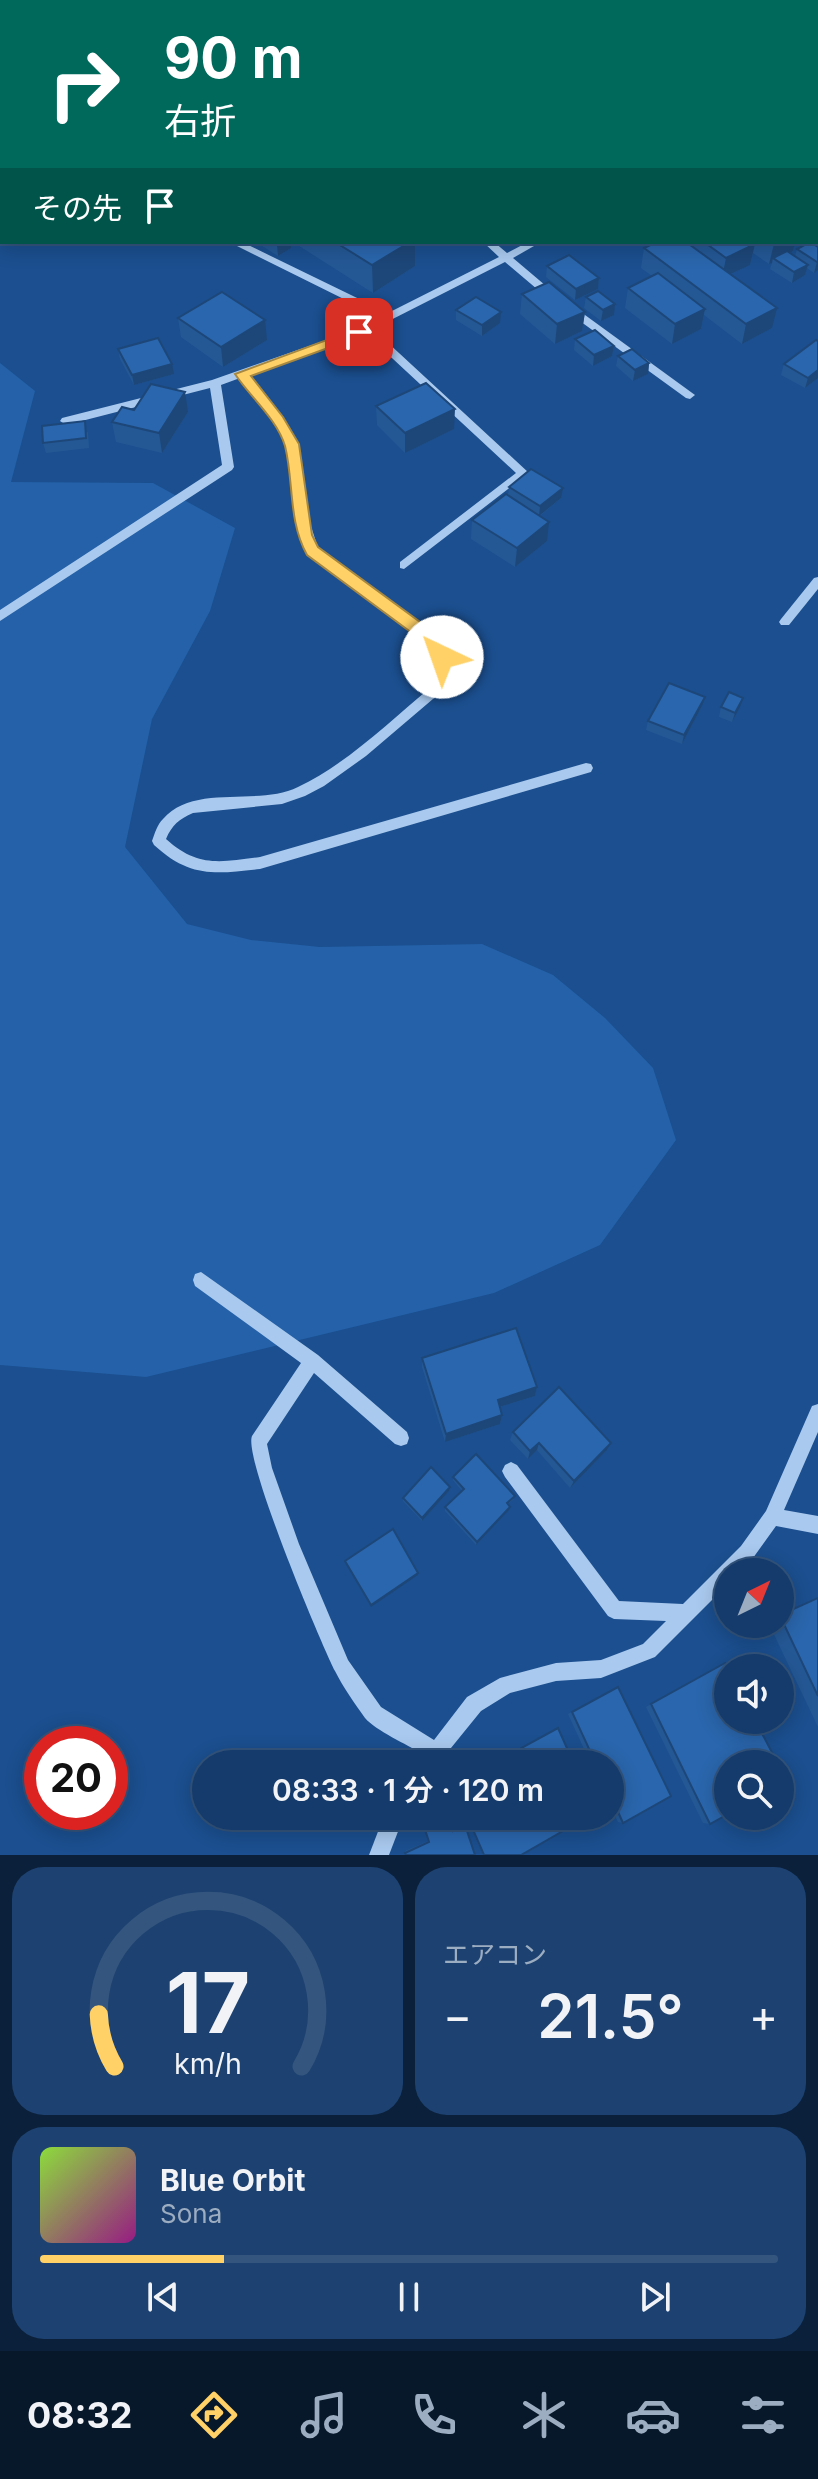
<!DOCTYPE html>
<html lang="ja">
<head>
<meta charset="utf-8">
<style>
	body { margin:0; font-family:Inter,"Noto Sans JP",sans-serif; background:#1d4271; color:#f1f3f6; height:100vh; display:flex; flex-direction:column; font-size:30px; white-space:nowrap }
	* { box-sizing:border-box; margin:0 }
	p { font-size:26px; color:#9dadc1 }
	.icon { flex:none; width:44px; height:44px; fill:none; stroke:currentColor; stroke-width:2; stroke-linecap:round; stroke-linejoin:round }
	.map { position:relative; height:1855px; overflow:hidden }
	.sheet { display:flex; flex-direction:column; gap:12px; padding:12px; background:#0b203b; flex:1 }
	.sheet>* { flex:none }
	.hud { position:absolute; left:0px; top:0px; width:818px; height:244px; box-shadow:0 4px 20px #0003,0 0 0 2px #33557e; background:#00695c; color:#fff; overflow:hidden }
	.needle { width:52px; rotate:43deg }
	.tools { position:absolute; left:714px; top:1558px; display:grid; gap:16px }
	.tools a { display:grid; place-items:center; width:80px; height:80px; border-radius:50%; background:#143b6b; box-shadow:0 4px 20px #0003,0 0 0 2px #33557e; font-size:40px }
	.speed { position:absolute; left:24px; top:1726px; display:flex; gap:16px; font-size:40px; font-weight:700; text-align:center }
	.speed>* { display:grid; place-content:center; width:104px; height:104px; border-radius:50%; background:#143b6b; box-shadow:0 4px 20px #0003,0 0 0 2px #33557e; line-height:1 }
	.speed .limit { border:12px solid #d22; background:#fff; color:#111 }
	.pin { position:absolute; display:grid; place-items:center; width:68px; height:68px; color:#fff; margin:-34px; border-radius:16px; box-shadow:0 4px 12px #0006 }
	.me { position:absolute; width:88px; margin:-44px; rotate:318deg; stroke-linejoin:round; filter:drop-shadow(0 0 6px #0008) }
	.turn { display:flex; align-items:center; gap:28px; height:168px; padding:0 32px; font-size:36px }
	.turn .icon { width:104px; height:104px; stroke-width:2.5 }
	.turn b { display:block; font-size:56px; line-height:68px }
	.then { display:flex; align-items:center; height:76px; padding:0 32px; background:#0003; gap:16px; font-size:30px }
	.big { font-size:60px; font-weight:600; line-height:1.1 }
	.sheet .tile { flex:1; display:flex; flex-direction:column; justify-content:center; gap:12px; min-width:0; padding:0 28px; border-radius:32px; background:#1d4271 }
	.sheet .dial { align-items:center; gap:0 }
	.dial svg { height:208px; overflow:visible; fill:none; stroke:#33557e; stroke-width:7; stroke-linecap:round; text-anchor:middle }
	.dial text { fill:#f1f3f6; stroke:none }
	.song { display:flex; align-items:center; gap:24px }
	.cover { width:96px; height:96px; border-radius:12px; background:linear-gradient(135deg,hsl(90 70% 55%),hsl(310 70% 35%)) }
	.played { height:8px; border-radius:4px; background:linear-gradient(90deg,#ffd166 25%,#33557e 25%) }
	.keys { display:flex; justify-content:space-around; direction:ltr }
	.heat { display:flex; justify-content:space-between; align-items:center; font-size:44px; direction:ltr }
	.sheet .tiles { flex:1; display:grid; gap:12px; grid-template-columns:1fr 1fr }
	.tile:last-child { grid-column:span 2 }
	.trip { position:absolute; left:192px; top:1750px; width:432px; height:80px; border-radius:40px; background:#143b6b; box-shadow:0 4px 20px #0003,0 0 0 2px #33557e; font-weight:600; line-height:80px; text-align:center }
	.tab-bar { display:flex; height:128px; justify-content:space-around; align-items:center; background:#08182b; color:#9dadc1 }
	.tab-bar .icon { width:56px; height:56px }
	.tab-bar .selected { color:#ffd166 }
	.tab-bar b { font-size:36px; color:#f1f3f6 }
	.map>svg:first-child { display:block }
</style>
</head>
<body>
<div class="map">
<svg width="818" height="1855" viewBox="0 0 818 1855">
	<rect width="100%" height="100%" fill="#1b4f8f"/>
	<!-- green -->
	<polygon fill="#2461a8" points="0,363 35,391 11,482 153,483 235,528 210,611 152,719 125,847 187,924 251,940 320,947 482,944 553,975 605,1018 653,1068 676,1140 600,1245 494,1293 146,1377 0,1365"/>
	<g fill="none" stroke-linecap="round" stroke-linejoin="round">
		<!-- minor -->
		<g fill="#a9c9ee" fill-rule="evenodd">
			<polygon points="818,108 818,115 816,116 816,109"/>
			<path d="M229,242H242L388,313L499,257L483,242H494L507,253L528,242H541L513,258L552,291L695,395L690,399L686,398L544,295L505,262L373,329L529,473L404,569L400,568V562L516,473L365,333L249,375L278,411L298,446L303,470L308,517L318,548L433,635L447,657L449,669L440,693L366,756L324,786L305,796L282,804L193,813C179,819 172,825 166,839C198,868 221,862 260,857L586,763L591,764L593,768L591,772L260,869C215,874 190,878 154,845L152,841C155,833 157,825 163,819C194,783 258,807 298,787C348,763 389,722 431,687C440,669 435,657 425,641L309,554L299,529L287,446L270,416L240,378L221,385L234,467L232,470L0,621V610L222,465L210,388L66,425L60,421L62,418L212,380L355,330L380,317Z"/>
			<polygon points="818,577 818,589 789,625 781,625 779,622 781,619 814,578"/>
			<path d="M201,1272L318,1355L407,1432L409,1438L407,1444L401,1446L395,1444L314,1373L267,1444L272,1468L299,1544L348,1660L381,1707L434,1740L467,1697L500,1678L556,1663L601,1660L643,1644L666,1621L614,1619L608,1616L505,1477L502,1471L505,1465L511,1462L517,1465L619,1601L683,1604L741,1546L766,1511L812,1406L818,1404V1432L784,1510L818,1516V1534L776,1526L753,1558L740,1572H728V1584L655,1657L601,1678L556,1681L510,1693L481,1711L438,1764H417L422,1754C407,1744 376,1731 365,1718C355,1704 343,1687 335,1671C320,1641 243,1458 252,1436L301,1363L195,1286L193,1280L195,1274Z"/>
			<polygon points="384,1816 404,1816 389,1855 369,1855"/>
		</g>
	</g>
	<!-- wall -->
	<g fill="#245895">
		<polygon points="160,0 240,0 242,2 160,2"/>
		<polygon points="627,0 723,0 717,2 630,2"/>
		<polygon points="808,0 818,0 818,84 816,86 816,2 808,2"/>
		<polygon points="2,100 2,140 0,139 0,101"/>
		<polygon points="818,127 818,225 816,224 816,128"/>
		<polygon points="256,242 291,242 291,248 278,256"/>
		<polygon points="293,242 415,242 415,266 373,293"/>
		<polygon points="657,242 795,242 793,251 790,253 795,256 797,249 818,247 818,270 814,273 807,268 805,275 792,283 770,269 772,263 769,264 753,253 750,265 731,274 772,328 742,344 704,315 701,329 672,344 625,308 628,288 652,276 641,268 644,248"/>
		<polygon points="547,266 599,278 598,289 575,300 546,277"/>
		<polygon points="522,294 585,312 582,331 555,344 520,314"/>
		<polygon points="586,297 614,315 601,321 584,308"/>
		<polygon points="456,310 500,323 482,336 456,320"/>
		<polygon points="178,318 267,340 223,367 181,337"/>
		<polygon points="575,339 614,346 612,356 593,366 574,350"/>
		<polygon points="818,341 818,378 805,388 781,375 784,364"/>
		<polygon points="118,349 174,374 134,385 120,359"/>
		<polygon points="618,356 649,363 648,374 633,381 616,366"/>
		<polygon points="376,406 454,429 405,453 377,425"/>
		<polygon points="134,410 188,412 162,453 116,442 112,422"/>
		<polygon points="88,432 89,448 46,453 43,443"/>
		<polygon points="509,487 561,498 540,516 547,541 515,567 471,539 472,520 508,496"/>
		<polygon points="702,706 682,744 646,730 648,721"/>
		<polygon points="721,707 740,707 732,722 719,717"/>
		<polygon points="422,1358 537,1387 535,1396 500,1407 502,1415 500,1424 445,1442 422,1367"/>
		<polygon points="513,1432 611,1443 607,1450 570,1488 537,1450 528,1459 510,1440"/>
		<polygon points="453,1477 514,1499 508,1504 510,1507 509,1510 476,1545 445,1511 445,1507 462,1491 453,1480"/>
		<polygon points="450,1487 449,1491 422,1521 403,1501 403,1498"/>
		<polygon points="818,1598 818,1727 769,1624 780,1624 780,1615"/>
		<polygon points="725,1663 710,1824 703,1823 646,1707"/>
		<polygon points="618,1687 623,1823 618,1822 610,1805 610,1764 591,1764 568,1714"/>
		<polygon points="429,1816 449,1816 453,1829 464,1825 465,1825 406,1855 405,1851 428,1841 422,1820"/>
		<polygon points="466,1816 589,1816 521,1855 483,1855"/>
	</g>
	<!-- shaded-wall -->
	<g fill="#1d4779">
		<rect x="676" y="0" width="21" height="2"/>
		<polygon points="706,0 723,0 717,2 705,2"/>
		<polygon points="818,68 818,84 816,86 816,69"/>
		<polygon points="818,183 818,201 816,200 816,184"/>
		<polygon points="282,242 291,242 291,248 278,256 277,245"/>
		<polygon points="410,242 415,242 415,266 373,293 372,265"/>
		<polygon points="777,242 795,242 793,251 776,260 773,258 772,263 769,264 774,244"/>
		<polygon points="755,244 750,265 722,278 726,258"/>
		<polygon points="818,261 818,270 814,273 817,262"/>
		<polygon points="808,265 805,275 792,283 794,272"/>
		<polygon points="599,278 598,289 575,300 576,289"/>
		<polygon points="615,304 614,315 601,321 603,310"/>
		<polygon points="777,308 772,328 742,344 746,324"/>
		<polygon points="705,309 701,329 672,344 675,324"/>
		<polygon points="501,312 500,323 482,336 482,325"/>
		<polygon points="585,312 582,331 555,344 557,324"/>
		<polygon points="265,320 267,340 223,367 221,347"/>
		<polygon points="614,346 612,356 593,366 594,355"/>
		<polygon points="649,363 648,374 633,381 635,370"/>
		<polygon points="172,364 174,374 134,385 132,375"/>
		<polygon points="818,370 818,378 805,388 808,378"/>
		<polygon points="185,392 188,412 162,453 159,433"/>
		<polygon points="455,409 454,429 405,453 405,433"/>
		<polygon points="563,488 561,498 539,516 540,506"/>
		<polygon points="549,522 547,541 515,567 517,548"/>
		<polygon points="705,697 702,706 682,744 684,735"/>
		<polygon points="743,698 740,707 732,722 735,713"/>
		<polygon points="537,1387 535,1396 496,1408 498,1400"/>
		<polygon points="502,1415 500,1424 445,1442 446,1434"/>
		<polygon points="539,1443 537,1450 528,1459 530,1451"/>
		<polygon points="611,1443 607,1450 570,1488 574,1481"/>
		<polygon points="450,1487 449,1491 422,1521 422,1518"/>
		<polygon points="510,1507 509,1510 476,1545 477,1542"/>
		<polygon points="418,1573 418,1575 371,1607 371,1605"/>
	</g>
	<!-- building -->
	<g fill="#2a66ad" stroke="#1d4779" stroke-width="2">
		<polygon points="175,0 240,0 242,2 177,2"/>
		<polygon points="272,0 620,0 614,2 272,2"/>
		<polygon points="816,4 818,4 818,29 816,28"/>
		<polygon points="816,42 818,43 818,68 816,69"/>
		<polygon points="2,109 2,123 0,122 0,110"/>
		<polygon points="818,127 818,183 816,184 816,128"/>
		<polygon points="335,242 410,242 372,265"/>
		<polygon points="657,242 686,242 777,308 746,324 644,248"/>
		<polygon points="704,242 751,242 755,244 726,258"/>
		<polygon points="810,242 818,247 818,261 817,262 797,249"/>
		<polygon points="787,251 808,265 794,272 773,258"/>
		<polygon points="569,255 599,278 576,289 547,266"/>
		<polygon points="658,273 705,309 675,324 628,288"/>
		<polygon points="549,282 585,312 557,324 522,294"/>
		<polygon points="598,291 615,304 603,310 586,297"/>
		<polygon points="222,292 265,320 221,347 178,318"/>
		<polygon points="476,297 501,312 482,325 456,310"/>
		<polygon points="595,330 614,346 594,355 575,339"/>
		<polygon points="158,338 172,364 132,375 118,349"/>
		<polygon points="816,340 818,341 818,370 808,378 784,364"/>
		<polygon points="632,349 649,363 635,370 618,356"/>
		<polygon points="426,383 455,409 405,433 376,406"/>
		<polygon points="151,384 185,392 159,433 112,422 122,407 134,410"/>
		<polygon points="85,421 86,438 43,443 42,426"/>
		<polygon points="531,469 563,488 540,506 509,487"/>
		<polygon points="506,494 549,522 517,548 472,520"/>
		<polygon points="669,683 705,697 684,735 648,721"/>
		<polygon points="729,692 743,698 735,713 721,707"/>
		<polygon points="516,1328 537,1387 498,1400 502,1415 446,1434 422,1358"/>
		<polygon points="559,1387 611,1443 574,1481 539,1443 530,1451 513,1432"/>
		<polygon points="476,1454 515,1496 507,1503 510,1507 477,1542 445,1507 464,1489 453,1477"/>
		<polygon points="431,1467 450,1487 422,1518 403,1498"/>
		<polygon points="393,1529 418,1573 371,1605 345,1561"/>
		<polygon points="818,1598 818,1696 780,1616 780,1615"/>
		<polygon points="725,1663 728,1668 728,1720 755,1720 778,1764 728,1764 728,1814 710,1824 651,1704"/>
		<polygon points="618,1687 671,1796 623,1823 610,1794 610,1764 596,1764 572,1712"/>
		<polygon points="558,1728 574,1764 492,1764"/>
		<polygon points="780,1767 787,1780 780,1784"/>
		<polygon points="431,1816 449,1816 453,1831 465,1825 475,1855 406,1855 405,1853 429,1842 422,1820"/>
		<polygon points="467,1816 589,1816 521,1855 484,1855"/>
	</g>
	<!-- route -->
	<path fill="#ffd166" stroke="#a68842" stroke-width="2" d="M359,328L366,332L364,335L251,376L283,417L299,444L312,535L318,547L435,633L450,657L442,663L437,661L424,642L307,555C288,521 294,482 285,446C277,419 250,397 235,374Z"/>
</svg>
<div class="tools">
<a><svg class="needle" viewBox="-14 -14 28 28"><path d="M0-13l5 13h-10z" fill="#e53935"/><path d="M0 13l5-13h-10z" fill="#9dadc1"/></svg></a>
<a><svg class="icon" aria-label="sound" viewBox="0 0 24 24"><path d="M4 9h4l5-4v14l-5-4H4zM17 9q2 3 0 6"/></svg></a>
<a><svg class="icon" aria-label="search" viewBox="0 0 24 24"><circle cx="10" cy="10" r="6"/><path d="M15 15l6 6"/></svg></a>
</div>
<div class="speed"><div class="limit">20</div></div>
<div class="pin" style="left:359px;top:332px;background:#d93025"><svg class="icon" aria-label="arrive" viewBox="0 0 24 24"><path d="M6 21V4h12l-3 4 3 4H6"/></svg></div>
<svg class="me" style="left:442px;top:657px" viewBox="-20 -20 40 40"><circle r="19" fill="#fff"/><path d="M0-13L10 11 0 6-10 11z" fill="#ffd166"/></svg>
<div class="trip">08:33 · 1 分 · 120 m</div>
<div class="hud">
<div class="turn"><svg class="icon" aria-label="right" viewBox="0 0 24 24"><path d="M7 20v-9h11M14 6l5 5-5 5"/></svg><div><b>90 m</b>右折</div></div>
<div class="then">その先<svg class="icon" aria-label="arrive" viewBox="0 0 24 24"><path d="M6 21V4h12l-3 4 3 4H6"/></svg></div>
</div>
</div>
<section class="sheet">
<div class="tiles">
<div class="tile dial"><svg viewBox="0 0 100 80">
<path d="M14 69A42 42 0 1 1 86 69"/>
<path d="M14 69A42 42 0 0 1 8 49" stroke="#ffd166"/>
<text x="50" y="56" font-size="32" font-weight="700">17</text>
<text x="50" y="72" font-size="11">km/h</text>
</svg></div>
<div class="tile"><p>エアコン</p>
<div class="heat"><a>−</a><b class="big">21.5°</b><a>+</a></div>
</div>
<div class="tile">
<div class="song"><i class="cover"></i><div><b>Blue Orbit</b><p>Sona</p></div></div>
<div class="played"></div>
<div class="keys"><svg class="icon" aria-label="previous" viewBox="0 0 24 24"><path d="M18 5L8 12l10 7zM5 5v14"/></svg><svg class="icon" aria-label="pause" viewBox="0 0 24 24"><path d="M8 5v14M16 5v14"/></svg><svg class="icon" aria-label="next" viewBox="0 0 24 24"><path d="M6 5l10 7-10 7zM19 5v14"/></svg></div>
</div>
</div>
</section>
<nav class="tab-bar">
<b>08:32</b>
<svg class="icon selected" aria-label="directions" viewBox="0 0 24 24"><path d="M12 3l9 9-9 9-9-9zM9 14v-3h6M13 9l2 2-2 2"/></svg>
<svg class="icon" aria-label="music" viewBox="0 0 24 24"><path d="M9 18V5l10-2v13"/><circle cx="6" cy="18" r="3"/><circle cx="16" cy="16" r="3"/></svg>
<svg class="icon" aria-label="phone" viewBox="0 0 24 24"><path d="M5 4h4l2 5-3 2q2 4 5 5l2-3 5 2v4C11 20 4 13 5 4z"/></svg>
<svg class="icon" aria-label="climate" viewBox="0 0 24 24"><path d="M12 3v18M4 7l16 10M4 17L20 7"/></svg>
<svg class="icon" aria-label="car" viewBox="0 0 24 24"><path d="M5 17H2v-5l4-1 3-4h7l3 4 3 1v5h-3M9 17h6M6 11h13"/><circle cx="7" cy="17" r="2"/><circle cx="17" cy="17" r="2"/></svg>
<svg class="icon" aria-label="filters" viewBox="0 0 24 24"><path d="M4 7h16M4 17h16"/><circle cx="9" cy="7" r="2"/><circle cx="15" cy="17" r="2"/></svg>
</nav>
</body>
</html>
